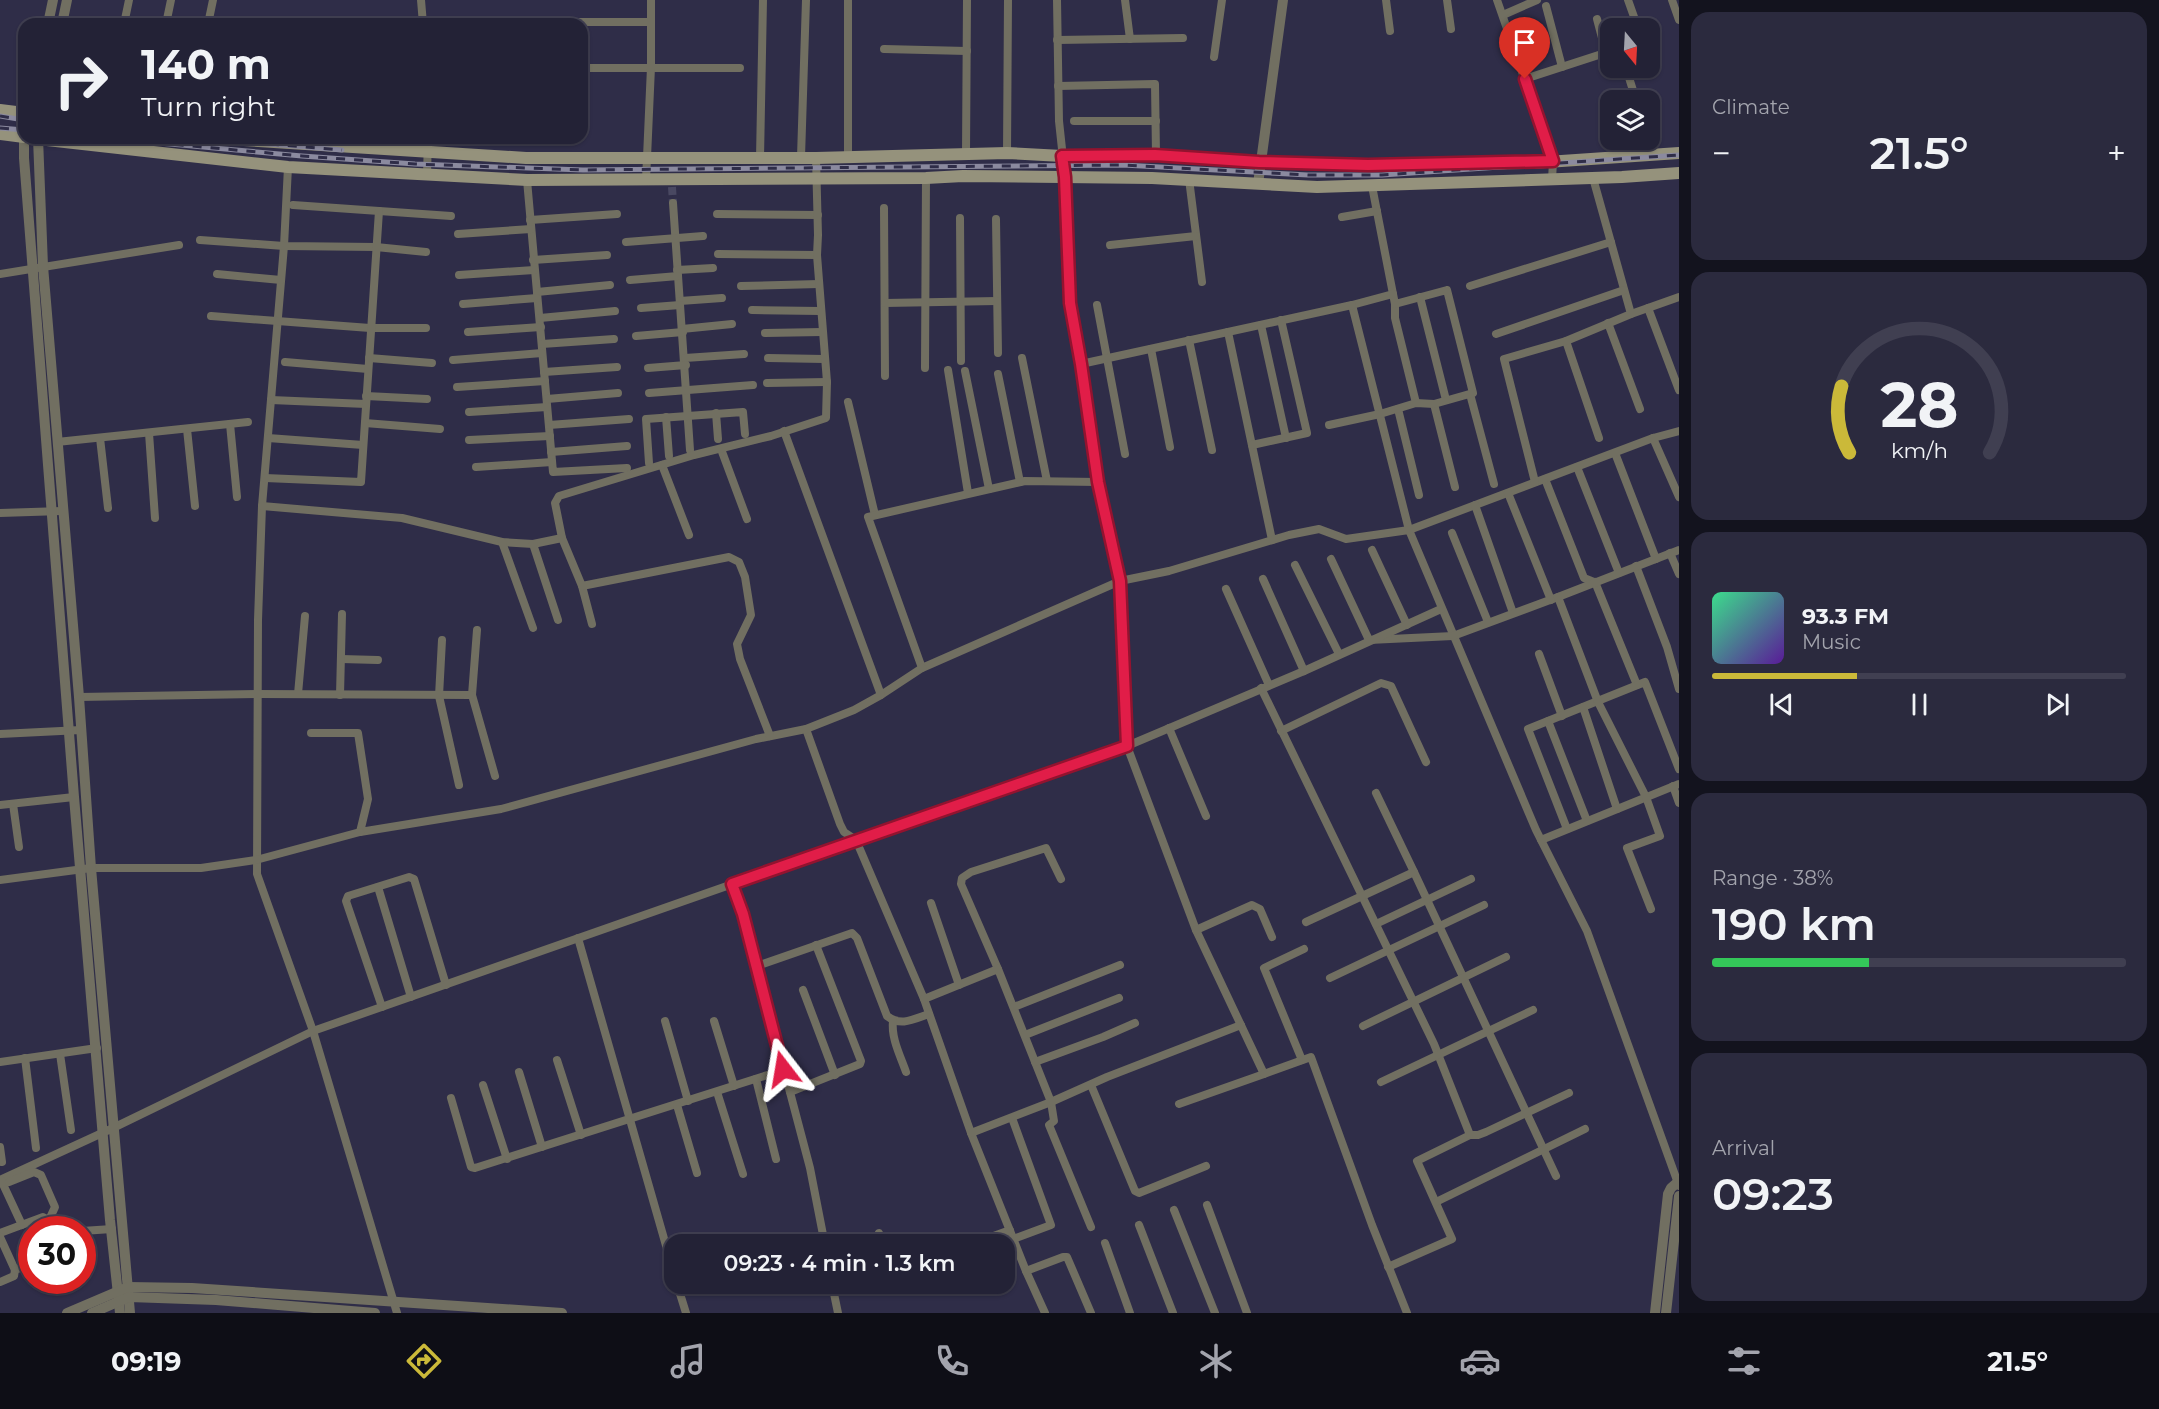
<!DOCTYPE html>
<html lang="en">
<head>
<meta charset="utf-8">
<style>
	body { margin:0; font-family:Montserrat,sans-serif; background:#2b2a3e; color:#f1f3f6; height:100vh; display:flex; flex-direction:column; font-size:22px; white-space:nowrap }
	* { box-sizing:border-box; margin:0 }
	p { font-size:20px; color:#a3a4ad }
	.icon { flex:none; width:33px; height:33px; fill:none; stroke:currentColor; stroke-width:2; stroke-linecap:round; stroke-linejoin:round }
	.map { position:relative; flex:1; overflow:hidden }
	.details { display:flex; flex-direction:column; gap:12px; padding:12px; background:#13131e; width:480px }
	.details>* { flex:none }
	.top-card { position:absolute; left:18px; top:18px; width:570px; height:126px; border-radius:18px; box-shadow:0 2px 4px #0004,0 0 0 2px #403f51; background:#232236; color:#f1f3f6; overflow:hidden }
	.needle { width:39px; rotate:162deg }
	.fabs { position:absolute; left:1600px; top:18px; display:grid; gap:12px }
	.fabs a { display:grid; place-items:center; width:60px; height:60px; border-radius:12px; background:#232236; box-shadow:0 2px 4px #0004,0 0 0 2px #403f51; font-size:30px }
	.speed { position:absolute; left:18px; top:1216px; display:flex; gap:12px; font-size:30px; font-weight:700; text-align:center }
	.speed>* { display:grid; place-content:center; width:78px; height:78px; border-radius:50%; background:#232236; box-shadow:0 2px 4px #0004,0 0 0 2px #403f51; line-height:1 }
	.speed .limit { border:9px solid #d22; background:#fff; color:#111 }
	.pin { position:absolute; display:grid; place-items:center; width:51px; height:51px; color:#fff; margin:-62px -26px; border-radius:50% 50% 50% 0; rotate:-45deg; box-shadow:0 0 6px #0007 }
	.pin .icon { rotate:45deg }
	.me { position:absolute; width:66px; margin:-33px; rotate:346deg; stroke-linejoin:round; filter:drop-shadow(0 0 4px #0008) }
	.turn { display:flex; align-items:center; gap:21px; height:126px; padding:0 24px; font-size:27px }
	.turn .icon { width:78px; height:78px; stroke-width:2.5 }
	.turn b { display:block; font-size:42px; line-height:51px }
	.big { font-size:45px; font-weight:600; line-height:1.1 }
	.details .tile { flex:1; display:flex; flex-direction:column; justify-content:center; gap:9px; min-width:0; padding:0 21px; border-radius:18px; background:#2b2a3e }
	.details .dial { align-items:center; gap:0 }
	.dial svg { height:156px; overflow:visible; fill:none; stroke:#403f51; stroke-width:7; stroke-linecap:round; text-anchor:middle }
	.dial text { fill:#f1f3f6; stroke:none }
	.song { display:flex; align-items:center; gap:18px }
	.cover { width:72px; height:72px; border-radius:9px; background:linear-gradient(135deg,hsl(150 70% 55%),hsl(270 70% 35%)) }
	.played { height:6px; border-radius:3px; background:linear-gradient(90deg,#cbb939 35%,#403f51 35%) }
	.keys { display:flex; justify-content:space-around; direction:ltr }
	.heat { display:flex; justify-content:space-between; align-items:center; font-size:33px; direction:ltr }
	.charge { height:9px; border-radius:4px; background:linear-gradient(90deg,#34c759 38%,#403f51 0) }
	.trip { position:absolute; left:664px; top:1234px; width:351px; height:60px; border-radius:18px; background:#232236; box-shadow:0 2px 4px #0004,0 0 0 2px #403f51; font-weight:600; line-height:60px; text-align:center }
	.tab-bar { display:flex; height:96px; justify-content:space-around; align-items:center; background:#0e0e16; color:#a3a4ad }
	.tab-bar .icon { width:42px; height:42px }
	.tab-bar .on { color:#cbb939 }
	.tab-bar b { font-size:27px; color:#f1f3f6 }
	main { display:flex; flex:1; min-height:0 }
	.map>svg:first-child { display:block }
</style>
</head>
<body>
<main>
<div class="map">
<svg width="1679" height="1313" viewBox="0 0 1679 1313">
	<rect width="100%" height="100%" fill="#2f2d48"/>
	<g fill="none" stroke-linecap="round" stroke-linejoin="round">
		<!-- minor-tunnel -->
		<polyline stroke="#494861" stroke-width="8" stroke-dasharray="8 4" stroke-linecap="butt" points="672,187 673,203"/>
		<!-- minor -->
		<g stroke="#716f61" stroke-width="8">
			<polyline points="421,0 423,24"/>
			<polyline points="848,0 848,157"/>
			<polyline points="1057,0 1059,121 1065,177 1070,303 1081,364 1098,482 1120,581 1127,746 1196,930 1264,1074 1179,1104"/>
			<polyline points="1125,0 1130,39"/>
			<polyline points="1386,0 1390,31"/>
			<polyline points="1447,0 1451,29"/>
			<polyline points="1497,0 1553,161 1552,180"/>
			<polyline points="1628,0 1638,28"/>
			<polyline points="1672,0 1679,20"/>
			<polyline points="1546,6 1562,67"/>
			<polyline points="1503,15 1537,0"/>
			<polyline points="1597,19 1606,53"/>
			<polyline points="531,22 651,22"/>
			<polyline points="124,24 129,0"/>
			<polyline points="166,24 171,0"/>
			<polyline points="208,24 213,0"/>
			<polyline points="1057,40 1183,38"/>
			<polyline points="884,49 967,51"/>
			<polyline points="1214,57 1222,0"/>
			<polyline points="582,68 740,68"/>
			<polyline points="1626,68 1636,100"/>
			<polyline points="1525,79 1611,51"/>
			<polyline points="1058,86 1155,84 1156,155"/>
			<polyline points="1074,121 1156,121"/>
			<polyline points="1640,152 1641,140"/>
			<polyline points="966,153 967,0"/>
			<polyline points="1007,153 1008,0"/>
			<polyline points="801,157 806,0"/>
			<polyline points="760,158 763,0"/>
			<polyline points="288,167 284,246 262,506 258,620 257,874 313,1031 397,1313"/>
			<polyline points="427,175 428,138"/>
			<polyline points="1593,178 1631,314"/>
			<polyline points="1189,179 1202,282"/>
			<polyline points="527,180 553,472 627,468"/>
			<polyline points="646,180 651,67 651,0"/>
			<polyline points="1372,186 1393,294 1352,305 1409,530 1536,830 1587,931 1679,1186"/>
			<polyline points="673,203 690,450"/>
			<polyline points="293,205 451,216"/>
			<polyline points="884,208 885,376"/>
			<polyline points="717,214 818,215"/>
			<polyline points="1342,217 1377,211"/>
			<polyline points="960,218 961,361"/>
			<polyline points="996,219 998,353"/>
			<polyline points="530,220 617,214"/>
			<polyline points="458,234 531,229"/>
			<polyline points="200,240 284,246 376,247 426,252"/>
			<polyline points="626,242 703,236"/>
			<polyline points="1110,245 1196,236"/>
			<polyline points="718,254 817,255"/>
			<polyline points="533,260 607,255"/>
			<polyline points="677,270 713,268"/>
			<polyline points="0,274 179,245"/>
			<polyline points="217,274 281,280"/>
			<polyline points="459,275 534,270"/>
			<polyline points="630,280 678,276"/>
			<polyline points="741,286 819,284"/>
			<polyline points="1470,286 1611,242"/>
			<polyline points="537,292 610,285"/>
			<polyline points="1420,297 1446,400"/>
			<polyline points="680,301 722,298"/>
			<polyline points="885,303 997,301"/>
			<polyline points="463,304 537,298"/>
			<polyline points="1395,304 1395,318 1416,403"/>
			<polyline points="1097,305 1125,454"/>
			<polyline points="641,308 680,305"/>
			<polyline points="1648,308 1679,390"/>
			<polyline points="752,310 820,311"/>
			<polyline points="211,316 370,328 426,328"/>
			<polyline points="540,318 615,311"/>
			<polyline points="1608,323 1640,409"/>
			<polyline points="1261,325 1286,438"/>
			<polyline points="682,329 732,324"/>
			<polyline points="468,332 541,327"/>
			<polyline points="1228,332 1272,540"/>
			<polyline points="765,333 822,332"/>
			<polyline points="1496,334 1624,290"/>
			<polyline points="636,336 683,332"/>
			<polyline points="1189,340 1212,450"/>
			<polyline points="1566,341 1599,438"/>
			<polyline points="542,344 614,339"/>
			<polyline points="1151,349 1170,447"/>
			<polyline points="369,358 432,363"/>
			<polyline points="685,358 744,354"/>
			<polyline points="768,358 824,359"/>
			<polyline points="1022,358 1047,481"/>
			<polyline points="453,360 542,353"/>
			<polyline points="285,362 368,369"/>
			<polyline points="1081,364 1352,305"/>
			<polyline points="648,368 686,365"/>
			<polyline points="925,368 926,178"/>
			<polyline points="948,370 968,493"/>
			<polyline points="965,371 989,489"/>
			<polyline points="544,372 617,367"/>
			<polyline points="998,374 1020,482"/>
			<polyline points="767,383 827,382"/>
			<polyline points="457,387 545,381"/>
			<polyline points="649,393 753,385"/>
			<polyline points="1470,394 1494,484"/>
			<polyline points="366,396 427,399"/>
			<polyline points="547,399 618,393"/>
			<polyline points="271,400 366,404"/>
			<polyline points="848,402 875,515"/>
			<polyline points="1434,404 1455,487"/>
			<polyline points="1398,409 1419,495"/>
			<polyline points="469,412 547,407"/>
			<polyline points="716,413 718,439"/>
			<polyline points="666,417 669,456"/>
			<polyline points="365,423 440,429"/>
			<polyline points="230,424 237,497"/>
			<polyline points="549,425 629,419"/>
			<polyline points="1329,425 1380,414 1416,403 1434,404 1473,393 1447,290 1395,304 1393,294"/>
			<polyline points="187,429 195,506"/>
			<polyline points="149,433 155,518"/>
			<polyline points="100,438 108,508"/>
			<polyline points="268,438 363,445"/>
			<polyline points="1653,438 1679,497"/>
			<polyline points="469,440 550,436"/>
			<polyline points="57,442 248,422"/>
			<polyline points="1252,445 1307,433 1281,320"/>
			<polyline points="721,449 747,519"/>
			<polyline points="551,452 627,446"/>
			<polyline points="1615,453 1656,559"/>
			<polyline points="649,463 646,419 743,412 745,434"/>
			<polyline points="662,465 689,535"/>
			<polyline points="476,467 552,462"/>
			<polyline points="1577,467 1619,573"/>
			<polyline points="265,478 361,482 379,211"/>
			<polyline points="1545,479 1584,578 1594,582"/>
			<polyline points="1098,482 1025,481 868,517 922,668 1120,581 1169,571 1289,535 1319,529 1346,539 1409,530 1653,438 1679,431"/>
			<polyline points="1535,482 1504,359 1566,341 1631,314 1679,297"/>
			<polyline points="1508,493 1551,600"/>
			<polyline points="1475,505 1513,613"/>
			<polyline points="262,506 402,518 502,542 533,544 562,538"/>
			<polyline points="0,513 62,511"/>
			<polyline points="1452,533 1488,622"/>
			<polyline points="502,542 533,628"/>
			<polyline points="533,544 558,620"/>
			<polyline points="1372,550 1407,625"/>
			<polyline points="1670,553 1679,574"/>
			<polyline points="1331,559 1369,640 1453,636 1558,597"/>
			<polyline points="1295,565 1339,654"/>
			<polyline points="1636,566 1667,647 1679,689"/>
			<polyline points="1263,579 1304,671"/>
			<polyline points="1595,582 1637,685"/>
			<polyline points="582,586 592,624"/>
			<polyline points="1226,589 1269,685"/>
			<polyline points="477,630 472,695 495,776"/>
			<polyline points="442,640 439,696 459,785"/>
			<polyline points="1539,654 1562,716"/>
			<polyline points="341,659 378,660"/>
			<polyline points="1261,688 1434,1044 1470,1135 1417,1161 1452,1239 1388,1267"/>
			<polyline points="298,694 305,616"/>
			<polyline points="340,695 342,614"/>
			<polyline points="881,695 922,668"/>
			<polyline points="79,697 258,694 472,695"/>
			<polyline points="1583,707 1617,809"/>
			<polyline points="1548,721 1587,821"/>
			<polyline points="1169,728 1206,816"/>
			<polyline points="806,729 840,824 844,832 856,840 924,999 971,1133 1026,1271 1045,1313"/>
			<polyline points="1281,731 1381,683 1391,686 1426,762"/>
			<polyline points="311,733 358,733 368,799 360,832 501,809 756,739 806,729 854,710 881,695 784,431"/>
			<polyline points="0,734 81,730"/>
			<polyline points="770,736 740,659 737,644 751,615 745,577 739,562 729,557 582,586 562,538 555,503 559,496 694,455 771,436 826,418 827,382 817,255 818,235 816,158"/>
			<polyline points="1673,786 1679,803"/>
			<polyline points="13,804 19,847"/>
			<polyline points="0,805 74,797"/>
			<polyline points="1567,829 1528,729 1645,682 1679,769"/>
			<polyline points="1541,840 1679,784"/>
			<polyline points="1414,872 1556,1176"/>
			<polyline points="0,880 91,868 201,868 256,860 360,832"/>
			<polyline points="732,884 743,914 810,1168 825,1245"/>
			<polyline points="378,887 411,997"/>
			<polyline points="931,903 959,985"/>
			<polyline points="1651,909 1627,848 1660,836 1646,797 1598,702 1558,597 1679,550"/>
			<polyline points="1306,922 1414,872 1376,793"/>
			<polyline points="1376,924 1471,879"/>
			<polyline points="1196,930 1252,905 1260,909 1272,937"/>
			<polyline points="578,938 675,1277"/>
			<path d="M757,966L852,933L857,938L887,1016C901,1027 914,1019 929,1014"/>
			<polyline points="998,969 961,884 962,878 971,872 1046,848 1061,879"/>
			<polyline points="1330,978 1484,905"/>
			<polyline points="803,990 835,1075"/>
			<polyline points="924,999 998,969 1051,1102 1054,1121 1049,1125 1091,1227"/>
			<polyline points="382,1007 346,901 348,896 409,877 414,879 446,985"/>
			<polyline points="1014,1007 1120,965"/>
			<polyline points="665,1021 688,1101"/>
			<polyline points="714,1021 734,1086"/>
			<path d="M893,1021C891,1038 900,1055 906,1072"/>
			<polyline points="1363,1026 1506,957"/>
			<polyline points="1025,1035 1119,998"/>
			<polyline points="60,1054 71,1130"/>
			<polyline points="25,1058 36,1148"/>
			<polyline points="557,1060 581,1135"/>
			<polyline points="1302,1060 1264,968 1304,949"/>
			<polyline points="0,1062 97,1048"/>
			<polyline points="1035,1062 1103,1037 1135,1023"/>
			<polyline points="519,1072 542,1147"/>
			<polyline points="1264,1074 1311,1057 1372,1225 1407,1313"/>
			<polyline points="756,1079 776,1159"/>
			<polyline points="1381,1082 1533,1010"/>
			<polyline points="483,1085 507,1159"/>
			<polyline points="1091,1085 1135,1191 1139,1193 1206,1166"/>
			<polyline points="717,1092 743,1174"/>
			<polyline points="790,1092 860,1064 861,1061 816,945"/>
			<polyline points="451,1098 471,1167 475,1168 774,1073"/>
			<polyline points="677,1105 697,1173"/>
			<polyline points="1012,1118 1051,1225 1013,1239"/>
			<polyline points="971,1133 1051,1102 1107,1077 1241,1025"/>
			<polyline points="1470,1135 1478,1135 1486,1132 1569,1093"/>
			<polyline points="0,1147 2,1162"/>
			<polyline points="0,1180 113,1128 313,1031 1127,746 1304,671 1441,609"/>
			<polyline points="1,1180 22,1225"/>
			<polyline points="9,1182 34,1172 41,1175 55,1207 49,1220"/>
			<polyline points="1436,1202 1585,1129"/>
			<polyline points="1207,1205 1247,1313"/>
			<polyline points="1174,1210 1215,1313"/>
			<polyline points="1139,1225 1173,1313"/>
			<polyline points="82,1231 112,1229"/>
			<polyline points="0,1233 43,1217 49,1220 53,1230"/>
			<polyline points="879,1233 883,1245"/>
			<polyline points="0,1237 15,1270"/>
			<polyline points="1105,1243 1130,1313"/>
			<polyline points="969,1245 1010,1230"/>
			<polyline points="1026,1271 1063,1257 1067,1257 1091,1313"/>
			<polyline points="0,1282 14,1276 15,1270 32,1263"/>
			<polyline points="677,1284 686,1313"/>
			<polyline points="832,1284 838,1313"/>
		</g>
		<!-- tertiary -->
		<g stroke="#716f61" stroke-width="10">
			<polyline points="48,24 53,0"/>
			<polyline points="62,24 67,0"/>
			<polyline points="24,136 24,158 74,797 110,1220 120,1313"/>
			<polyline points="38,138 43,266 79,697 91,868 130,1313"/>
			<polyline points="1258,184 1283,0"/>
			<polyline points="67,1313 128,1287 192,1288 562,1313"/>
			<polyline points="92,1313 129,1297 216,1300 375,1313"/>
			<polyline points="1655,1313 1668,1194 1671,1188 1679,1181"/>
			<polyline points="1666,1313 1679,1196"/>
		</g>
		<!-- secondary -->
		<g stroke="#95927c" stroke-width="12">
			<polyline points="0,110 24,113"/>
			<polyline points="0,134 24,137"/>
			<polyline points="29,138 288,167 527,180 926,178 963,176 1152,178 1317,187 1622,177 1679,173"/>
			<polyline points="211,138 526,158 816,158 1007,153 1062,156 1156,155 1259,162 1369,165 1532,163 1679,153"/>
		</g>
		<!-- rail casing -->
		<g stroke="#8b8a9f" stroke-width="5">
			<g id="rail">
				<polyline points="0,116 24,120"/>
				<polyline points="0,128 24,130"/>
				<polyline points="103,138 302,156 415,164 583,170 1123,165 1308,175 1382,175 1679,155"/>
				<polyline points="234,141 342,150"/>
				<polyline points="1205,161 1382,163 1496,159"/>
			</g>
		</g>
		<!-- rail -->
		<use href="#rail" stroke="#2f2d48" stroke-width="3" stroke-dasharray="9" stroke-linecap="butt"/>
	</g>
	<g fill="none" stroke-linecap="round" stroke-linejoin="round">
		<!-- route casing -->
		<g stroke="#92132f" stroke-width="15">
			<polyline id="route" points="783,1069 743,914 732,884 1127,746 1120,581 1098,482 1081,364 1070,303 1065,177 1062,156 1155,155 1259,162 1368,165 1553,161 1525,79"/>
		</g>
		<!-- route -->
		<use href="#route" stroke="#e11d48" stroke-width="10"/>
	</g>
</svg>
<div class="fabs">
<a><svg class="needle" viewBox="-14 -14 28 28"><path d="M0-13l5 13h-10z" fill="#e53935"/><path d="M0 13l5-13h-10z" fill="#a3a4ad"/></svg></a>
<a><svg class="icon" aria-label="layers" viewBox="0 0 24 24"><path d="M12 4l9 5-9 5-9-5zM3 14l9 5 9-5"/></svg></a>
</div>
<div class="speed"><div class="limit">30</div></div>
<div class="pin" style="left:1525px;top:79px;background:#d93025"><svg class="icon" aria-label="arrive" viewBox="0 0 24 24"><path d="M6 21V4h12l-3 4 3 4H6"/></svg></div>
<svg class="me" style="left:783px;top:1069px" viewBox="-20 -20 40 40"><path d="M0-17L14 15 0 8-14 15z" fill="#e11d48" stroke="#fff" stroke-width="4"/></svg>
<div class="trip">09:23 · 4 min · 1.3 km</div>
<div class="top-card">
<div class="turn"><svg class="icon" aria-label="right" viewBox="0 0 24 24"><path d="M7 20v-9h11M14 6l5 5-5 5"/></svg><div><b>140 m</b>Turn right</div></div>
</div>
</div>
<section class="details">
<div class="tile"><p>Climate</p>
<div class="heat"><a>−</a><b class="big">21.5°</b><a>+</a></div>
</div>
<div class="tile dial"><svg viewBox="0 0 100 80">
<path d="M14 69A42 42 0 1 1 86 69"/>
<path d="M14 69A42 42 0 0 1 10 35" stroke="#cbb939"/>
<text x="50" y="56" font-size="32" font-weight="700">28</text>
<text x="50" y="72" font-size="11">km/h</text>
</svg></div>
<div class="tile">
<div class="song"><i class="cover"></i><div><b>93.3 FM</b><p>Music</p></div></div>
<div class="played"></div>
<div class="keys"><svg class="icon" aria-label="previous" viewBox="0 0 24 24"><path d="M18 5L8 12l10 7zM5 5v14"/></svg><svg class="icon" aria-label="pause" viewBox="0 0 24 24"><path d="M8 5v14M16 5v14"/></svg><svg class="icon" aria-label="next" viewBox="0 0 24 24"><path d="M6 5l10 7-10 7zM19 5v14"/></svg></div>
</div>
<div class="tile"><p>Range · 38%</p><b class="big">190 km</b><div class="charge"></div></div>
<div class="tile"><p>Arrival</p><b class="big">09:23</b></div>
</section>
</main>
<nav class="tab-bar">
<b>09:19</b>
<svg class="icon on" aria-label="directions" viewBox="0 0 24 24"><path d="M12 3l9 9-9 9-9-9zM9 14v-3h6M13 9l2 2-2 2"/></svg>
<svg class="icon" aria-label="music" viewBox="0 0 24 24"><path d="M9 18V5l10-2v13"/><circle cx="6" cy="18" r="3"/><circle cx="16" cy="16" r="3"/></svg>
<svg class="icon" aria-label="phone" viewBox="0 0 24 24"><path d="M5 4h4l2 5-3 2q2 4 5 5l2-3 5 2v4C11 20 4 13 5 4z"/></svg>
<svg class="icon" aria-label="climate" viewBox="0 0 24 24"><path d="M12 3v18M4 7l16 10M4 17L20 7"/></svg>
<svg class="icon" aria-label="car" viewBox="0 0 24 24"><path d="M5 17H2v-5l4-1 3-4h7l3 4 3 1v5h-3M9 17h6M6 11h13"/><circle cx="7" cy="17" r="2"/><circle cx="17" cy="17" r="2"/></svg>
<svg class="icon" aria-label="filters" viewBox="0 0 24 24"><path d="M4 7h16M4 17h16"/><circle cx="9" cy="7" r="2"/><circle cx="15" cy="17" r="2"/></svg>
<b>21.5°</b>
</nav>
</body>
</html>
